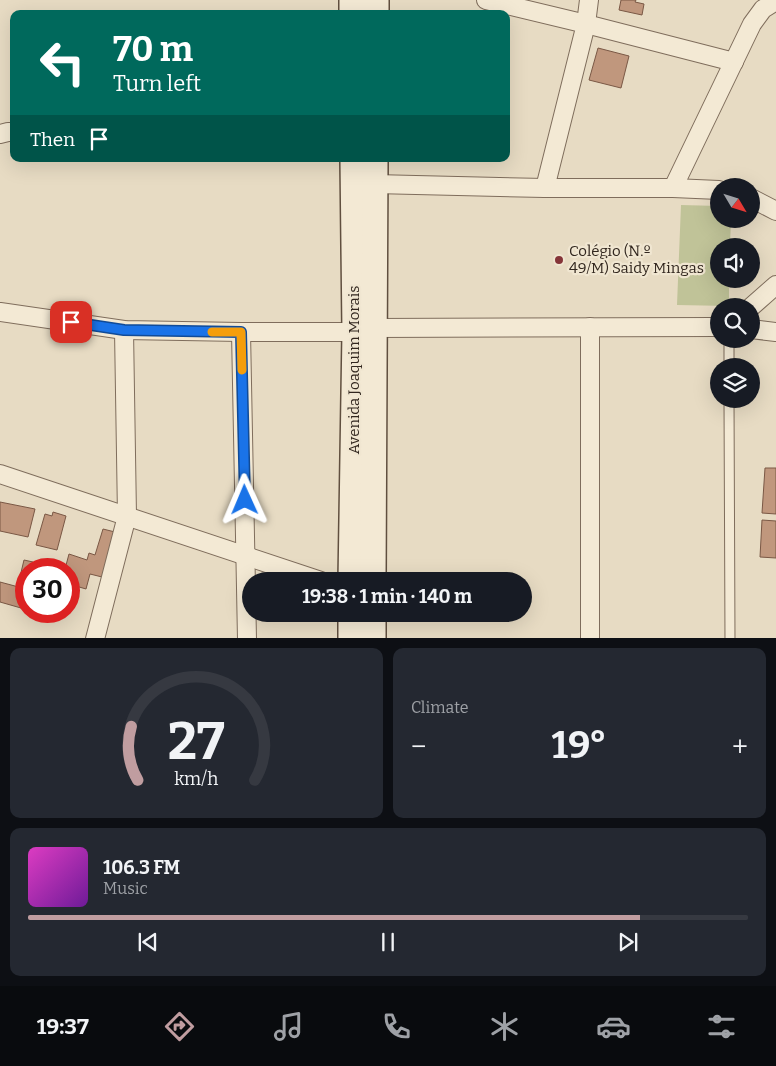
<!DOCTYPE html>
<html lang="en">
<head>
<meta charset="utf-8">
<style>
	body { margin:0; font-family:Bitter,serif; background:#242831; color:#f1f3f6; height:100vh; display:flex; flex-direction:column; font-size:19px; white-space:nowrap }
	* { box-sizing:border-box; margin:0 }
	p { font-size:16px; color:#9ea1a6 }
	.icon { flex:none; width:28px; height:28px; fill:none; stroke:currentColor; stroke-width:2; stroke-linecap:round; stroke-linejoin:round }
	.map { position:relative; height:638px; overflow:hidden }
	.drawer { display:flex; flex-direction:column; gap:10px; padding:10px; background:#0d0f14; flex:1 }
	.drawer>* { flex:none }
	.hud { position:absolute; left:10px; top:10px; width:500px; height:152px; border-radius:10px; box-shadow:0 5px 20px #0002; background:#00695c; color:#fff; overflow:hidden }
	.needle { width:32px; rotate:128deg }
	.controls { position:absolute; left:710px; top:178px; display:grid; gap:10px }
	.controls a { display:grid; place-items:center; width:50px; height:50px; border-radius:50%; background:#171b24; box-shadow:0 5px 20px #0002; font-size:25px }
	.speed { position:absolute; left:15px; top:558px; display:flex; gap:10px; font-size:25px; font-weight:700; text-align:center }
	.speed>* { display:grid; place-content:center; width:65px; height:65px; border-radius:50%; background:#171b24; box-shadow:0 5px 20px #0002; line-height:1 }
	.speed .limit { border:8px solid #d22; background:#fff; color:#111 }
	.pin { position:absolute; display:grid; place-items:center; width:42px; height:42px; color:#fff; margin:-21px; border-radius:10px; box-shadow:0 2px 8px #0006 }
	.me { position:absolute; width:55px; margin:-28px; rotate:359deg; stroke-linejoin:round; filter:drop-shadow(0 0 4px #0008) }
	.turn { display:flex; align-items:center; gap:18px; height:105px; padding:0 20px; font-size:22px }
	.turn .icon { width:65px; height:65px; stroke-width:2.5 }
	.turn b { display:block; font-size:35px; line-height:42px }
	.then { display:flex; align-items:center; height:48px; padding:0 20px; background:#0003; gap:10px; font-size:19px }
	.big { font-size:38px; font-weight:700; line-height:1.1 }
	.drawer .widget { flex:1; display:flex; flex-direction:column; justify-content:center; gap:8px; min-width:0; padding:0 18px; border-radius:10px; background:#242831 }
	.drawer .dial { align-items:center; gap:0 }
	.dial svg { height:130px; overflow:visible; fill:none; stroke:#363941; stroke-width:7; stroke-linecap:round; text-anchor:middle }
	.dial text { fill:#f1f3f6; stroke:none }
	.song { display:flex; align-items:center; gap:15px }
	.cover { width:60px; height:60px; border-radius:8px; background:linear-gradient(135deg,hsl(310 70% 55%),hsl(280 70% 35%)) }
	.played { height:5px; border-radius:2px; background:linear-gradient(90deg,#c09da0 85%,#363941 85%) }
	.keys { display:flex; justify-content:space-around; direction:ltr }
	.heat { display:flex; justify-content:space-between; align-items:center; font-size:28px; direction:ltr }
	.drawer .tiles { flex:1; display:grid; gap:10px; grid-template-columns:1fr 1fr }
	.widget:last-child { grid-column:span 2 }
	.trip { position:absolute; left:242px; top:572px; width:290px; height:50px; border-radius:25px; background:#171b24; box-shadow:0 5px 20px #0002; font-weight:700; line-height:50px; text-align:center }
	.menu { display:flex; height:80px; justify-content:space-around; align-items:center; background:#090b0e; color:#9ea1a6 }
	.menu .icon { width:35px; height:35px }
	.menu .active { color:#c09da0 }
	.menu b { font-size:22px; color:#f1f3f6 }
	.map>svg:first-child { display:block }
</style>
</head>
<body>
<div class="map">
<svg width="776" height="639" viewBox="0 0 776 639">
	<rect width="100%" height="100%" fill="#e7dbc3"/>
	<!-- green -->
	<polygon fill="#c0c398" points="681,205 719,206 719,219 731,219 730,246 719,246 719,279 729,279 729,306 677,305"/>
	<!-- building -->
	<g fill="#c0977d" stroke="#7a5845">
		<polygon points="621,0 636,0 635,2 644,4 642,15 619,10"/>
		<polygon points="598,48 629,56 621,88 589,80"/>
		<polygon points="765,468 776,468 776,514 762,513"/>
		<polygon points="0,502 35,509 28,537 0,531"/>
		<polygon points="53,512 66,516 57,550 36,545 45,514 52,516"/>
		<polygon points="762,520 776,521 776,558 760,557"/>
		<polygon points="103,529 115,532 102,577 90,574 86,589 69,584 69,569 65,569 69,554 87,560 89,553 95,555"/>
		<polygon points="24,560 33,562 32,569 26,569 26,587 18,585"/>
		<polygon points="0,582 26,589 21,608 0,602"/>
	</g>
	<g fill="none" stroke-linecap="round" stroke-linejoin="round">
		<!-- lane casing -->
		<g stroke="#7f6d5c" stroke-width="11">
			<g id="lane">
				<polyline points="729,339 729,366"/>
				<polyline points="729,399 730,639"/>
			</g>
		</g>
		<!-- street casing -->
		<g stroke="#7f6d5c" stroke-width="20">
			<g id="street">
				<polyline points="486,0 586,24 734,62"/>
				<polyline points="0,134 8,132 14,132"/>
				<polyline points="374,184 545,188 673,188 719,190"/>
				<polyline points="545,188 586,24 589,0"/>
				<polyline points="673,188 752,24 763,9 776,1"/>
				<polyline points="751,198 776,211"/>
				<polyline points="751,307 776,285"/>
				<polyline points="0,312 124,330 241,332 355,332"/>
				<polyline points="373,328 719,327"/>
				<polyline points="751,329 776,332"/>
				<polyline points="241,332 247,639"/>
				<polyline points="0,474 321,581"/>
				<polyline points="95,639 127,516 124,330"/>
				<polyline points="590,639 590,327"/>
			</g>
		</g>
		<!-- secondary casing -->
		<g stroke="#604f3f" stroke-width="28">
			<g id="secondary">
				<polyline points="352,0 352,14"/>
				<polyline points="376,14 376,0"/>
				<polyline points="351,581 355,332 353,159"/>
				<polyline points="373,581 375,159"/>
				<polyline points="351,614 351,639"/>
				<polyline points="373,639 373,614"/>
			</g>
		</g>
		<!-- lane -->
		<use href="#lane" stroke="#f3e9d4" stroke-width="9"/>
		<!-- street -->
		<use href="#street" stroke="#f3e9d4" stroke-width="18"/>
		<!-- secondary -->
		<use href="#secondary" stroke="#f3e9d4" stroke-width="25"/>
	</g>
	<g fill="none" stroke-linecap="round" stroke-linejoin="round">
		<!-- route casing -->
		<g stroke="#114b97" stroke-width="12">
			<polyline id="route" points="71,322 124,330 241,332 245,500"/>
		</g>
		<!-- route -->
		<use href="#route" stroke="#1a73e8" stroke-width="9"/>
		<!-- slow -->
		<polyline stroke="#f59e0b" stroke-width="9" points="212,332 241,332 242,370"/>
	</g>
	<!-- markers -->
	<circle fill="#853438" stroke="#f0e6d1" stroke-width="2" cx="559" cy="260" r="5"/>
	<g text-anchor="middle" dominant-baseline="central" stroke-width="4.5" stroke-linejoin="round" paint-order="stroke">
		<!-- poi labels -->
		<g font-size="15" fill="#31261e" stroke="#f0e6d1" text-anchor="start">
			<text x="569" y="251">Colégio (N.º<tspan x="569" dy="17">49/M) Saidy Mingas</tspan></text>
		</g>
		<!-- street labels -->
		<g font-size="15" fill="#31261e" stroke="#f0e6d1">
			<text transform="translate(354 370) rotate(-90)">Avenida Joaquim Morais</text>
		</g>
	</g>
</svg>
<div class="controls">
<a><svg class="needle" viewBox="-14 -14 28 28"><path d="M0-13l5 13h-10z" fill="#e53935"/><path d="M0 13l5-13h-10z" fill="#9ea1a6"/></svg></a>
<a><svg class="icon" aria-label="sound" viewBox="0 0 24 24"><path d="M4 9h4l5-4v14l-5-4H4zM17 9q2 3 0 6"/></svg></a>
<a><svg class="icon" aria-label="search" viewBox="0 0 24 24"><circle cx="10" cy="10" r="6"/><path d="M15 15l6 6"/></svg></a>
<a><svg class="icon" aria-label="layers" viewBox="0 0 24 24"><path d="M12 4l9 5-9 5-9-5zM3 14l9 5 9-5"/></svg></a>
</div>
<div class="speed"><div class="limit">30</div></div>
<div class="pin" style="left:71px;top:322px;background:#d93025"><svg class="icon" aria-label="arrive" viewBox="0 0 24 24"><path d="M6 21V4h12l-3 4 3 4H6"/></svg></div>
<svg class="me" style="left:245px;top:500px" viewBox="-20 -20 40 40"><path d="M0-17L14 15 0 8-14 15z" fill="#1a73e8" stroke="#fff" stroke-width="4"/></svg>
<div class="trip">19:38 · 1 min · 140 m</div>
<div class="hud">
<div class="turn"><svg class="icon" aria-label="left" viewBox="0 0 24 24"><path d="M17 20v-9H6M10 6l-5 5 5 5"/></svg><div><b>70 m</b>Turn left</div></div>
<div class="then">Then<svg class="icon" aria-label="arrive" viewBox="0 0 24 24"><path d="M6 21V4h12l-3 4 3 4H6"/></svg></div>
</div>
</div>
<section class="drawer">
<div class="tiles">
<div class="widget dial"><svg viewBox="0 0 100 80">
<path d="M14 69A42 42 0 1 1 86 69"/>
<path d="M14 69A42 42 0 0 1 10 36" stroke="#c09da0"/>
<text x="50" y="56" font-size="32" font-weight="700">27</text>
<text x="50" y="72" font-size="11">km/h</text>
</svg></div>
<div class="widget"><p>Climate</p>
<div class="heat"><a>−</a><b class="big">19°</b><a>+</a></div>
</div>
<div class="widget">
<div class="song"><i class="cover"></i><div><b>106.3 FM</b><p>Music</p></div></div>
<div class="played"></div>
<div class="keys"><svg class="icon" aria-label="previous" viewBox="0 0 24 24"><path d="M18 5L8 12l10 7zM5 5v14"/></svg><svg class="icon" aria-label="pause" viewBox="0 0 24 24"><path d="M8 5v14M16 5v14"/></svg><svg class="icon" aria-label="next" viewBox="0 0 24 24"><path d="M6 5l10 7-10 7zM19 5v14"/></svg></div>
</div>
</div>
</section>
<nav class="menu">
<b>19:37</b>
<svg class="icon active" aria-label="directions" viewBox="0 0 24 24"><path d="M12 3l9 9-9 9-9-9zM9 14v-3h6M13 9l2 2-2 2"/></svg>
<svg class="icon" aria-label="music" viewBox="0 0 24 24"><path d="M9 18V5l10-2v13"/><circle cx="6" cy="18" r="3"/><circle cx="16" cy="16" r="3"/></svg>
<svg class="icon" aria-label="phone" viewBox="0 0 24 24"><path d="M5 4h4l2 5-3 2q2 4 5 5l2-3 5 2v4C11 20 4 13 5 4z"/></svg>
<svg class="icon" aria-label="climate" viewBox="0 0 24 24"><path d="M12 3v18M4 7l16 10M4 17L20 7"/></svg>
<svg class="icon" aria-label="car" viewBox="0 0 24 24"><path d="M5 17H2v-5l4-1 3-4h7l3 4 3 1v5h-3M9 17h6M6 11h13"/><circle cx="7" cy="17" r="2"/><circle cx="17" cy="17" r="2"/></svg>
<svg class="icon" aria-label="filters" viewBox="0 0 24 24"><path d="M4 7h16M4 17h16"/><circle cx="9" cy="7" r="2"/><circle cx="15" cy="17" r="2"/></svg>
</nav>
</body>
</html>
